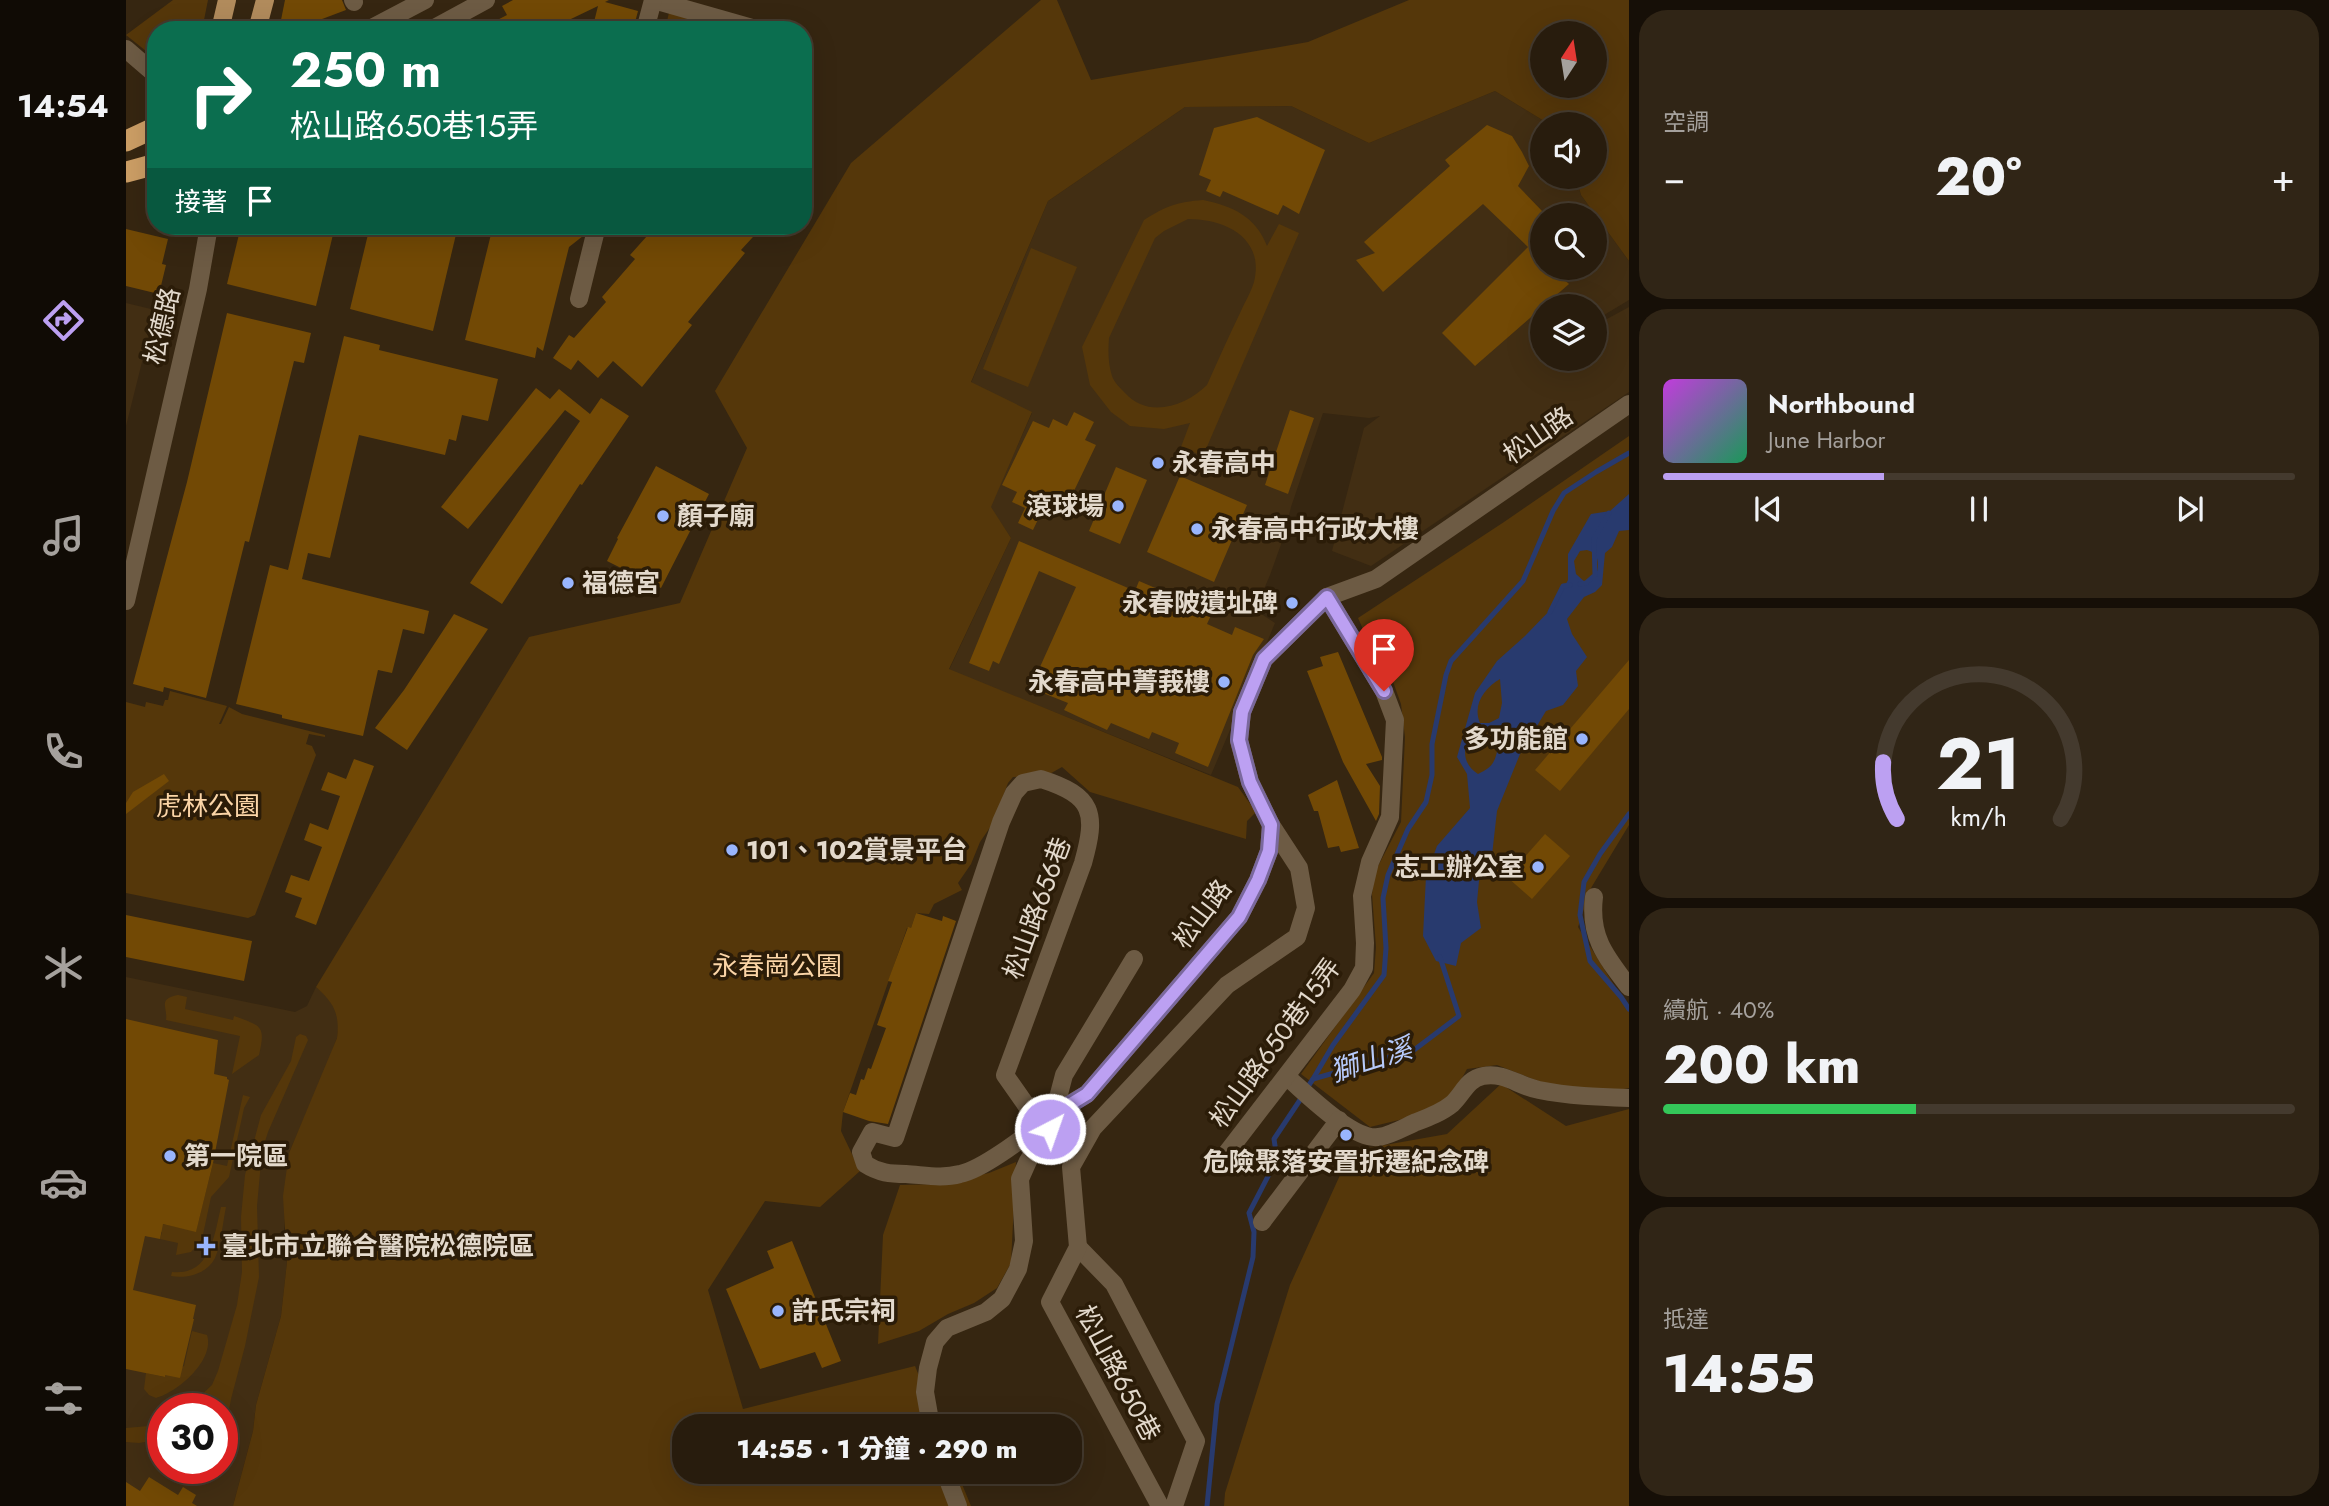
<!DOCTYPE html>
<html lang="zh-TW">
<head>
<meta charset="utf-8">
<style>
	body { margin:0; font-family:Jost,"Noto Sans TC",sans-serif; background:#302516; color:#f1f3f6; height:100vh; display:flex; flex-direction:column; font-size:26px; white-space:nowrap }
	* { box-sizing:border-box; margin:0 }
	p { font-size:23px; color:#a5a19d }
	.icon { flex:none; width:38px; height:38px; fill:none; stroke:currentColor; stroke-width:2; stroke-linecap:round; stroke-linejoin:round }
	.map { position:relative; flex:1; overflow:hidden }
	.details { display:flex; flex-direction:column; gap:10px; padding:10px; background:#160f07; width:700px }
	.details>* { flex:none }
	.guide { position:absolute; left:21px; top:21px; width:665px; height:214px; border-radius:28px; box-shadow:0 7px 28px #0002,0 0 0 2px #443a2e; background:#0b6e4f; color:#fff; overflow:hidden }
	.needle { width:46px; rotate:12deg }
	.fabs { position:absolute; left:1404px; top:21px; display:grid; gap:14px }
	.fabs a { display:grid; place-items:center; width:77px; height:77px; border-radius:50%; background:#281c0d; box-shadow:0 7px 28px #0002,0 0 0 2px #443a2e; font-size:35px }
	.speed { position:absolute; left:21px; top:1393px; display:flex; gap:14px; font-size:35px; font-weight:700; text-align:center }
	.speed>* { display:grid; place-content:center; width:91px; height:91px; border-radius:50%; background:#281c0d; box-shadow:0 7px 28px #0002,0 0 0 2px #443a2e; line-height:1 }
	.speed .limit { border:10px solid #d22; background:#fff; color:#111 }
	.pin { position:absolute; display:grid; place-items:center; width:60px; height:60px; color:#fff; margin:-72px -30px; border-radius:50% 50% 50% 0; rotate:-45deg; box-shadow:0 0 7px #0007 }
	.pin .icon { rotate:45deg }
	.me { position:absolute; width:77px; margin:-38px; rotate:41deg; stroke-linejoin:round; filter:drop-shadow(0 0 5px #0008) }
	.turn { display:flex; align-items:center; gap:24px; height:147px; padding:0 28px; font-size:32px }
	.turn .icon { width:91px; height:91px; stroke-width:2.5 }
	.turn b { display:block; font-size:49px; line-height:60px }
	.then { display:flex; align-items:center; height:66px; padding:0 28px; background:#0003; gap:14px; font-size:26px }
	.big { font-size:52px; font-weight:800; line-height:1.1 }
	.details .card { flex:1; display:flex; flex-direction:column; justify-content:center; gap:10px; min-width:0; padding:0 24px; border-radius:28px; background:#302516 }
	.details .dial { align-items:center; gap:0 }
	.dial svg { height:182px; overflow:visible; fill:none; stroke:#443a2e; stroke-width:7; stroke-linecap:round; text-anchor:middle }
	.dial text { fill:#f1f3f6; stroke:none }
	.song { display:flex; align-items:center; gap:21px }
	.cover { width:84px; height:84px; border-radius:10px; background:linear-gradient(135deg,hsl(290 70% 55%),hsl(150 70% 35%)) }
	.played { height:7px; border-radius:4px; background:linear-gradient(90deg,#bca0f2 35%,#443a2e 35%) }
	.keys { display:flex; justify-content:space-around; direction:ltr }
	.heat { display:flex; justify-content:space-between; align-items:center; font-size:38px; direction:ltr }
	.charge { height:10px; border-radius:5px; background:linear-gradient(90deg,#34c759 40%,#443a2e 0) }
	.trip { position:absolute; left:546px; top:1414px; width:410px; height:70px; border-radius:28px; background:#281c0d; box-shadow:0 7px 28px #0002,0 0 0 2px #443a2e; font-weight:800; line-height:70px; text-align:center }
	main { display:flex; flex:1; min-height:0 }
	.menu { display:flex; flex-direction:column; width:126px; justify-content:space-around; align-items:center; background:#100b05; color:#a5a19d }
	.menu .icon { width:49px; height:49px }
	.menu .current { color:#bca0f2 }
	.menu b { font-size:32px; color:#f1f3f6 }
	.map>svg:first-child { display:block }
</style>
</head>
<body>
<main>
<nav class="menu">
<b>14:54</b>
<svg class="icon current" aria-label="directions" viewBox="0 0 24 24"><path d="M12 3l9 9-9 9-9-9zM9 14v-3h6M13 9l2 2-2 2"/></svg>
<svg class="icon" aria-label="music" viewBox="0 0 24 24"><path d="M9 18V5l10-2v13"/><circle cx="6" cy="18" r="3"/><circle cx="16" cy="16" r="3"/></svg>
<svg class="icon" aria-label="phone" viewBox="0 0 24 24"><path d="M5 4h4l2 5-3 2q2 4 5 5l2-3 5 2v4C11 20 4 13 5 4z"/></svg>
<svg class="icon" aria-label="climate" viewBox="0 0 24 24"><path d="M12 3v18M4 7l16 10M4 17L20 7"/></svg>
<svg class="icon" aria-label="car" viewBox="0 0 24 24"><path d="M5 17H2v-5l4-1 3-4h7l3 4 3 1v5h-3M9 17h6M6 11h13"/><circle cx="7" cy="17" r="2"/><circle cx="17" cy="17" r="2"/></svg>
<svg class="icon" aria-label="filters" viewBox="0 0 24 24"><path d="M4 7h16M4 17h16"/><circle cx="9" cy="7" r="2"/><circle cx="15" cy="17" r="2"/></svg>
</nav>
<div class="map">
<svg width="1503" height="1506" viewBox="0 0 1503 1506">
	<rect width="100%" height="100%" fill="#362611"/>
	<!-- built -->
	<g fill="#422e13" fill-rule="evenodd">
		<path d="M1369,91L1423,124H1416V177H1450L1455,195L1503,261V300L1468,321V306H1416V359H1468V326L1503,307V392L1245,566L1206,551L1238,428L1254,416L1243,418L1197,413L1165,507L1158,536L1144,575L1129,610L1149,623L1085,775L823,670L885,538L864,507L906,413L845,383L922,201L1059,107L1165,106L1243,143ZM1416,215H1468V268H1416Z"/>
		<polygon points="0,303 29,310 0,426"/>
		<path d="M0,977L169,1012L181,1006L190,987L200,995L210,1010L213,1021L211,1038L199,1070L163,1153L158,1231L161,1262L155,1316L130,1405L127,1431L107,1506H0ZM37,1409H96V1468H37Z"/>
	</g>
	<!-- green -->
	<g fill="#55370a" fill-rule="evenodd">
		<polygon points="47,0 82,0 76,30 30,30 30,59 0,35"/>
		<path d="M915,0H931L965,80L1182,42L1283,0H1503V261L1455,195L1450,177H1468V124H1423L1369,91L1243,143L1165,106L1059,107L922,201L845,382L906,412L865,507L885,538L823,669L1112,787L1130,812L1121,821L1120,839L964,792L936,767L920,776L887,777L882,783L867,823L854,842L845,864L832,883L836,890L808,904L803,914L790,913L785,928H781L717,1112L715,1131L734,1171L694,1207L639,1201L582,1290L617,1409L789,1366L813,1426H558V1472H831L845,1506H107L127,1431L130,1405L155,1316L161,1262L157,1196L163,1153L211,1038C214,1014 208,1003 190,987L403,637L554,603L621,448L589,391L725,163ZM1416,33H1468V86H1416Z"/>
		<polygon points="544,8 630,30 539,30"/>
		<path d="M1077,200C1107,206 1130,217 1141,246L1153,224L1173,233L1077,456L1055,447L1064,423L1038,429L1004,426L985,412L964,385L956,347L1018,220C1040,206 1051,202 1077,200ZM1062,219C1098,219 1139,237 1128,282C1125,292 1119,302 1115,311C1103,336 1092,360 1081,385C1060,406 1022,419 999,393C994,388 988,382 986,376C982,364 982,350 983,338L1029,238L1038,231Z"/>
		<polygon points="905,248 951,267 902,387 857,369"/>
		<polygon points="1503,436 1503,825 1465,888 1452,927 1503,1009 1503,1088 1466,1095 1435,1090 1371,1065 1341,1069 1325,1098 1306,1112 1244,1127 1175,1074 1248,973 1250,947 1246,894 1249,872 1275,822 1279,737 1275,704 1265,676 1245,647 1232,618 1378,522"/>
		<polygon points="44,691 101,706 93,724 95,724 103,707 116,714 199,735 199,737 183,734 180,744 186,746 190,755 129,915 122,918 0,893 0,702 19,707 20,702 37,706 39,700 42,700"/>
		<path d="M52,995L61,997L59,1009L107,1020L108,1016C135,1026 140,1025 133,1055L106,1074L114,1036L40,1020C42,1007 31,999 52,995Z"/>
		<polygon points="174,1034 180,1036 182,1040 142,1132 136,1151 131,1206 133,1277 119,1346 105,1399 99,1433 96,1434 96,1429 99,1429 98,1425 96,1425 96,1409 75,1409 73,1405 67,1407 66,1404 86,1385 92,1371 111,1305 116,1272 115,1217 119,1175 135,1115 165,1061 170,1037"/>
		<polygon points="1375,1084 1440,1126 1503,1109 1503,1506 1098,1506 1099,1493 1164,1285 1225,1151 1321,1134"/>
		<polygon points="117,1095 124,1097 118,1108 103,1177 85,1197 76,1239 65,1252 50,1255 52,1243 34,1239 36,1232 26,1230 24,1237 19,1236 22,1221 70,1231 87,1163 101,1166"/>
		<polygon points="890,1162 885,1263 871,1288 848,1303 822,1314 793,1331 752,1344 757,1235 774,1185 814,1184 863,1173"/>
		<path d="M95,1207H100C97,1221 95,1245 89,1258C81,1274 60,1279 45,1276L46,1272C85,1276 88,1235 95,1207Z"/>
		<path d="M66,1331L81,1335C89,1360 52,1392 30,1398L23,1395L18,1389L20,1373L38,1377L39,1375L58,1366Z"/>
		<polygon points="23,1426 27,1431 37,1427 37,1439 13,1443 0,1442 0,1428"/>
	</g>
	<!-- water -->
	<path fill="#283a6e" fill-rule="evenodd" d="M1503,494V530L1493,531L1486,547L1479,553L1476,585L1469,592L1458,597L1441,619L1446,634L1461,657L1450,671L1452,686L1437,705L1420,711L1394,754L1371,811L1366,855L1353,881L1351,902L1355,928L1335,943L1330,966L1310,961L1297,936L1300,876L1311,846L1344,808L1341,774L1331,757L1349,693L1371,661L1399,636L1428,606L1442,580V554L1465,514L1484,511ZM1461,550L1469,553C1475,566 1472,576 1461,584L1450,574L1448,561L1454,551ZM1374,679L1376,703L1373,718L1363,723H1354C1346,704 1359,688 1374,679ZM1354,729H1362L1372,745C1370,761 1367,767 1352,774C1333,762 1336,740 1354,729Z"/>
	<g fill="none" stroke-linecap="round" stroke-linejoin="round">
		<!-- stream -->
		<g stroke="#283a6e" stroke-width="5">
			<polyline points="1454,584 1460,583 1469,575 1468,539 1483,513"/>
			<polyline points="1424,612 1437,586 1444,585"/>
			<polyline points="1503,814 1474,854 1458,882 1454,915 1464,961 1495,997 1503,1009"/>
			<polyline points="1187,1079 1207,1045 1258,975 1260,948 1257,898 1262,875 1282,829 1300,802 1306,775 1306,744 1320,675 1325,661 1397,581 1427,511 1438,493 1470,472 1503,453"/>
			<polyline points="1181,1088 1187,1079 1288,1050 1333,1016 1314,957"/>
			<polyline points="1081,1506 1091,1404 1127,1257 1128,1232 1123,1213 1151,1159 1148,1139 1176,1097"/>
		</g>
	</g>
	<!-- building -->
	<g fill="#724905">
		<polygon points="159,0 216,0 220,10 167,30 153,30"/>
		<polygon points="387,0 483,0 479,2 512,11 507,30 466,30 472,6 422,30 352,30 381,15 376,6"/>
		<polygon points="1131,117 1199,150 1173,214 1157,205 1152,215 1097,191 1094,197 1080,191 1085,180 1073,175 1088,128"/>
		<polygon points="1361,125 1386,136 1396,152 1403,166 1392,186 1416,211 1416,268 1443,268 1434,276 1443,284 1349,366 1316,333 1402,247 1357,204 1257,292 1230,260 1249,253 1238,242 1324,166 1319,160"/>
		<polygon points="115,226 209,226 190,306 101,284"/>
		<polygon points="244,226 332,226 307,331 224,309"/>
		<polygon points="367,226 459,226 457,236 443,247 417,351 411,347 409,358 339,340"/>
		<polygon points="530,226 637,226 615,250 619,253 562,322 566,325 516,387 487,361 472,378 452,360 445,370 427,358 443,335 448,338 480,302 476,297 509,259 504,255"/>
		<polygon points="0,229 42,239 36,264 40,265 33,294 0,286"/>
		<polygon points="101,313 185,333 178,363 168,361 123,542 119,541 80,698 38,687 37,692 7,684 61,482"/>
		<polygon points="218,336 254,345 253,350 372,379 362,421 336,415 330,441 323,439 319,455 233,435 204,558 182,553 176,579 303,611 298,634 277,629 266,673 252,670 237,736 156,718 156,715 110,704 144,565 162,570"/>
		<polygon points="410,388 424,399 433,389 464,414 475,398 503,416 456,485 454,484 376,604 344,583 454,421 439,410 342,529 315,507"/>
		<polygon points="1164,410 1188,418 1162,494 1139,485"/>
		<polygon points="948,412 968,422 959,440 970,445 936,516 918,507 907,530 892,523 899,508 886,502 891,492 876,485 907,421 923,428 927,419 941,426"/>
		<polygon points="530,466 583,494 535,588 481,561 492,539 491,538"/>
		<polygon points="990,467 1021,480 994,544 963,531"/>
		<polygon points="1054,476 1121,505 1088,582 1021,552"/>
		<polygon points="893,541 1009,591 1013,581 1041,593 1086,613 1081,624 1106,635 1109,627 1138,639 1127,655 1082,767 1049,753 1053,743 1026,732 1023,739 985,723 981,730 938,710 942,703 912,691 916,681 909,678 950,587 913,571 873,664 867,661 863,671 843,663"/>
		<polygon points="328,614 362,629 281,750 249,728 278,690"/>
		<polygon points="1212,652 1256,757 1256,760 1240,764 1254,786 1253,814 1250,821 1217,762 1181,671 1197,666 1194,657"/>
		<polygon points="1503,660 1503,709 1434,791 1409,770"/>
		<polygon points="228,759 248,766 190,925 169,917 176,898 159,892 165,875 183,881 196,847 178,840 184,823 202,830 214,796 195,790 202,772 220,779"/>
		<polygon points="38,774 43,781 0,814 0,803 7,792"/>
		<polygon points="1211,780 1233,848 1215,852 1213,846 1202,848 1192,811 1188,811 1182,795"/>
		<polygon points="1419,834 1444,856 1406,899 1381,877"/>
		<polygon points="790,913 816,921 817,916 830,921 762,1124 743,1121 717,1112 724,1093 730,1095 735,1079 738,1080 742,1068 745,1069 760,1028 751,1025 766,982 762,981 782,927 785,928"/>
		<polygon points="0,915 126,941 118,981 0,957"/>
		<polygon points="0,1019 92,1040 88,1074 101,1077 101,1079 103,1080 87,1163 70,1232 37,1224 34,1239 19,1236 7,1290 70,1305 67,1319 68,1319 54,1378 39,1375 39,1377 0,1369"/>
		<polygon points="666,1241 715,1361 696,1368 689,1352 634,1369 600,1289 648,1268 641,1251"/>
		<polygon points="23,1477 52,1495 57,1487 70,1495 66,1503 71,1506 0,1506 0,1482 14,1491"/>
	</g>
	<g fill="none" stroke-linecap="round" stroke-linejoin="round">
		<!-- minor -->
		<g stroke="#6d5b44" stroke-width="18">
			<polyline points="227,0 228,2"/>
			<polyline points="528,0 633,30"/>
			<polyline points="242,30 299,0"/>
			<polyline points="305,30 360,0"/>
			<polyline points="519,30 527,0"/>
			<polyline points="0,49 30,75"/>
			<polyline points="453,299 471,226"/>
			<polyline points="0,601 72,289 83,226"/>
			<path d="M915,779C968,796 971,813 957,863L879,1075L900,1105L923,1111L935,1109C912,1126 860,1169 834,1174C816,1179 798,1175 780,1174C764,1174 753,1173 739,1164L735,1152L746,1132L769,1138L875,822L888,793L897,783Z"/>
			<path d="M1468,897C1463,937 1480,957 1503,987"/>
			<path d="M1161,1077C1181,1094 1227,1141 1253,1137C1265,1135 1277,1128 1288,1123C1301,1118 1315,1113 1326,1104C1337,1094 1341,1079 1357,1076C1379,1072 1392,1086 1413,1090C1443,1096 1472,1097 1503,1098"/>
			<polyline points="935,1109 933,1094 938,1075 1008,959"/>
			<polyline points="1093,1163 1226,990 1238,968 1239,943 1236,896 1244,862 1264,817 1269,720 1258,691 1201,597"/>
			<polyline points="1136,1222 1213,1120"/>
			<polyline points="952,1247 988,1284 1070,1441 1048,1506"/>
			<polyline points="805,1426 799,1392 802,1368 809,1342 821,1328 860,1312 876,1299 892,1269 898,1241 894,1179 902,1161 935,1109 961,1094 1113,917 1132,880 1143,851 1145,825"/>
			<polyline points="819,1472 832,1506"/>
			<polyline points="1034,1506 924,1302 952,1247 945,1167 967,1128 1101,985 1171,937 1180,908 1173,868 1145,825 1124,782 1113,741 1116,712 1138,659 1201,597 1250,579 1503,404"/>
		</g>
		<!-- major -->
		<g stroke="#b18b5c" stroke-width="18">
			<polyline points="94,30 101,0"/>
			<polyline points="131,30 139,0"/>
		</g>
		<!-- highway -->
		<g stroke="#cc9e65" stroke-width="21">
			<polyline points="0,141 28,128"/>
			<polyline points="0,172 30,164"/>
		</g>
	</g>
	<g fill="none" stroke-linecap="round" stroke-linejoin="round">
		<!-- route casing -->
		<g stroke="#7a689d" stroke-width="18">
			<polyline id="route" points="924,1129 935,1110 961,1094 1113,917 1132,880 1143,851 1145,825 1124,782 1113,740 1116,712 1138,659 1201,597 1258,691"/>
		</g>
		<!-- route -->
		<use href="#route" stroke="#bca0f2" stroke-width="12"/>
	</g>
	<!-- markers -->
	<g fill="#99b5fd" stroke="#2b1c08" stroke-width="2.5">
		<circle cx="1032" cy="463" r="7"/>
		<circle cx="992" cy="506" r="7"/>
		<circle cx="537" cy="516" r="7"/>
		<circle cx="1071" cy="529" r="7"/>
		<circle cx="442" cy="583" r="7"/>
		<circle cx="1166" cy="603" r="7"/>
		<circle cx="1098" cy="682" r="7"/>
		<circle cx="1456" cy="739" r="7"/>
		<circle cx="606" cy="850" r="7"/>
		<circle cx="1412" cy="867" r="7"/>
		<circle cx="1220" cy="1135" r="7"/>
		<circle cx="44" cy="1156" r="7"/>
		<path d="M76.5 1235.5h7v7h7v7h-7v7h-7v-7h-7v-7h7z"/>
		<circle cx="652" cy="1311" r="7"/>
	</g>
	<g text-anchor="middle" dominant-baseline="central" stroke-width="7" stroke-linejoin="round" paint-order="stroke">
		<!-- street labels -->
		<g font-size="26" fill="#e3d9cc" stroke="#2b1c08">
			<text transform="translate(36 326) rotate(-77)">松德路</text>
			<text transform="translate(1412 435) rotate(-35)">松山路</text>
			<text transform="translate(911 908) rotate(-70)">松山路656巷</text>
			<text transform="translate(1076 914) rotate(-53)">松山路</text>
			<text transform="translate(1149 1043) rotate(-54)">松山路650巷15弄</text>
			<text transform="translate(992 1373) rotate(62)">松山路650巷</text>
		</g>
		<!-- poi labels -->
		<g font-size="26" font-weight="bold" fill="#e3d9cc" stroke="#2b1c08" text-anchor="start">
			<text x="1046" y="463">永春高中</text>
			<text x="978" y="506" text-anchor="end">滾球場</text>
			<text x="551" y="516">顏子廟</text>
			<text x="1085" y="529">永春高中行政大樓</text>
			<text x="456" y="583">福德宮</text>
			<text x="1152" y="603" text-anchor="end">永春陂遺址碑</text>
			<text x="1084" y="682" text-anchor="end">永春高中菁莪樓</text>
			<text x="1442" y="739" text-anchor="end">多功能館</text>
			<text x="620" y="850">101、102賞景平台</text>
			<text x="1398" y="867" text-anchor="end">志工辦公室</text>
			<text x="58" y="1156">第一院區</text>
			<text x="1220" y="1162" text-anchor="middle">危險聚落安置拆遷紀念碑</text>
			<text x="96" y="1246">臺北市立聯合醫院松德院區</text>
			<text x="666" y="1311">許氏宗祠</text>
		</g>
		<!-- park labels -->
		<g font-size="26" fill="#fbd5a7" stroke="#2b1c08">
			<text x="82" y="806">虎林公園</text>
			<text x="651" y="966">永春崗公園</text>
		</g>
		<!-- water labels -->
		<g font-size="28" font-style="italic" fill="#b6cafb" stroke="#2b1c08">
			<text transform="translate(1245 1060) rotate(-18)">獅山溪</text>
		</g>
	</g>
</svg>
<div class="fabs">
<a><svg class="needle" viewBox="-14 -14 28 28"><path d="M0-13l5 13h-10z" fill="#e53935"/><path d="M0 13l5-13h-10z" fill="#a5a19d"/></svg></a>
<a><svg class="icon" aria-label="sound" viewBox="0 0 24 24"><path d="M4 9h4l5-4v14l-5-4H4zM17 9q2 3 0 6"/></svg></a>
<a><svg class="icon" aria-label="search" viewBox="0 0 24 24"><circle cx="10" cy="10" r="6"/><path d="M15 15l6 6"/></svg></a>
<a><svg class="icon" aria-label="layers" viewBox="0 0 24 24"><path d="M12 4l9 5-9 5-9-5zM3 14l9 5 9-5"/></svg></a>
</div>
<div class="speed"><div class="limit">30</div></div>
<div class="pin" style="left:1258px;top:691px;background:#d93025"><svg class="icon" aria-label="arrive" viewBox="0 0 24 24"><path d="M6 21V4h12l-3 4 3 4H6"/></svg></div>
<svg class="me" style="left:924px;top:1129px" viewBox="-20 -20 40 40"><circle r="17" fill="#bca0f2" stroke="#fff" stroke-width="3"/><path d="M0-11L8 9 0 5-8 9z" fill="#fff"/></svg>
<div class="trip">14:55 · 1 分鐘 · 290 m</div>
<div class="guide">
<div class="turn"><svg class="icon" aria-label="right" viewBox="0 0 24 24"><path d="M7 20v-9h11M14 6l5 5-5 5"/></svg><div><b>250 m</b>松山路650巷15弄</div></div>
<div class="then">接著<svg class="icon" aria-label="arrive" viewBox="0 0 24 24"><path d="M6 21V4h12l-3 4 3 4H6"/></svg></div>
</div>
</div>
<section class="details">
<div class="card"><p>空調</p>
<div class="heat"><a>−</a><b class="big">20°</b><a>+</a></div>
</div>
<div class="card">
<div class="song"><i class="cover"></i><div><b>Northbound</b><p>June Harbor</p></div></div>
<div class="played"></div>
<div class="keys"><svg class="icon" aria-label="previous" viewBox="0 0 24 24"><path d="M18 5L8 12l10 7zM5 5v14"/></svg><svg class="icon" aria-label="pause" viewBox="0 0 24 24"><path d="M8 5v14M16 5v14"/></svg><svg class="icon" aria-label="next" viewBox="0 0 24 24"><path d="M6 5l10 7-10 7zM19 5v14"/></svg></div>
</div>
<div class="card dial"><svg viewBox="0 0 100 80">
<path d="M14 69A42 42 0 1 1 86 69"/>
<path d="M14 69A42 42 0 0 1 8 44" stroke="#bca0f2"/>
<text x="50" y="56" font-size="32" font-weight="700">21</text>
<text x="50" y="72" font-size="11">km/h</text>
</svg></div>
<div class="card"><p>續航 · 40%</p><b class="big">200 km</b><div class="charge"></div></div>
<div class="card"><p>抵達</p><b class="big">14:55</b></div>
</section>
</main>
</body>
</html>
